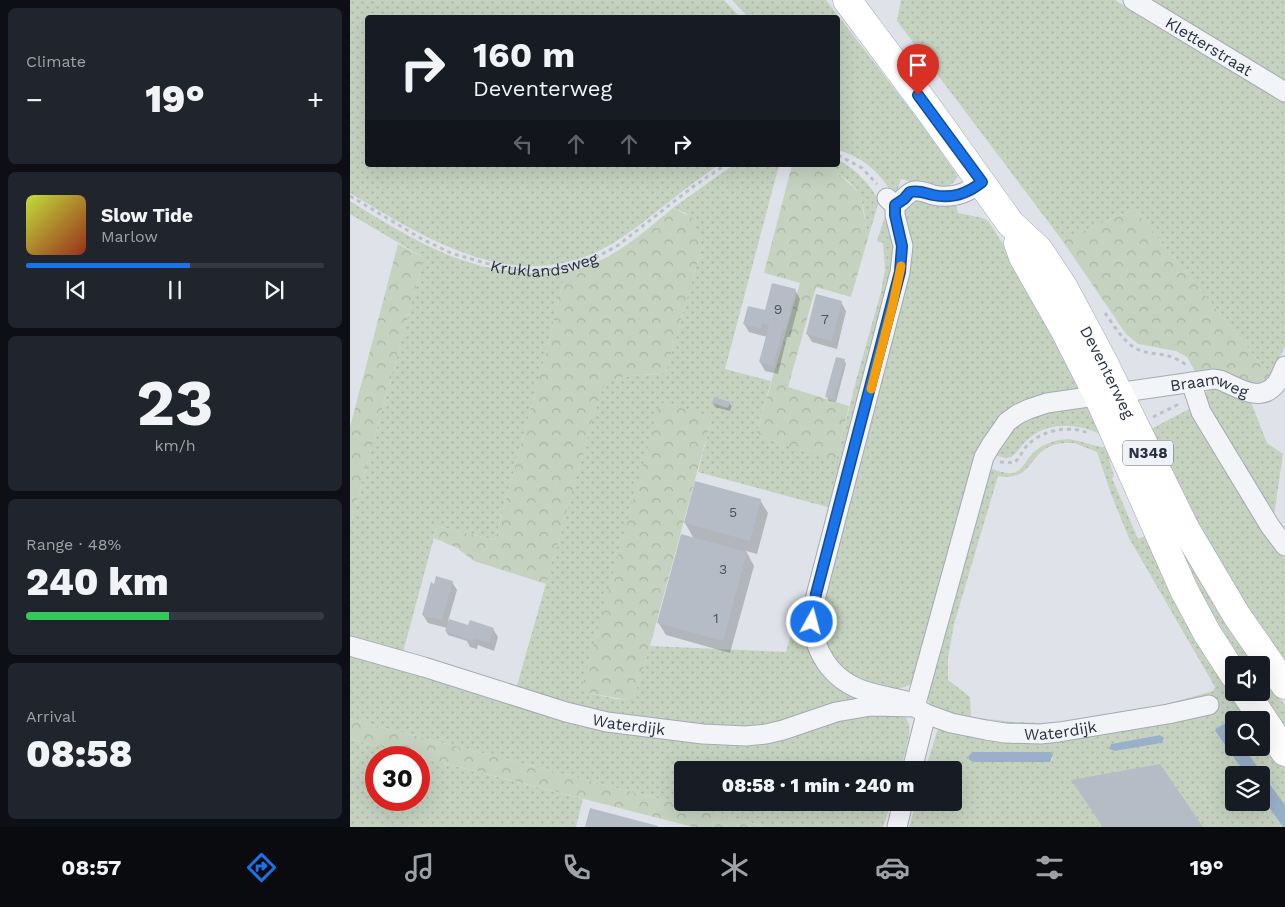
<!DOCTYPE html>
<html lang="en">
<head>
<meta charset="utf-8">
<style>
	body { margin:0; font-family:"Work Sans",sans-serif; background:#20242c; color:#f1f3f6; height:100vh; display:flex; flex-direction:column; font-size:19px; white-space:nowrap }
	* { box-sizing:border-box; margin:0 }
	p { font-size:16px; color:#9ea1a6 }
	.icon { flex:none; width:28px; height:28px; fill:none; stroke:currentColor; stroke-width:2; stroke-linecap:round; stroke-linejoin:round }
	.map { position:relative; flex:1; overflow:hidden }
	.panel { display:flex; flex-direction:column; gap:8px; padding:8px; background:#0d0f14; width:350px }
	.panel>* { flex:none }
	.top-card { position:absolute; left:15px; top:15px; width:475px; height:152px; border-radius:5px; box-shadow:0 5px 20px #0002; background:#171b24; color:#f1f3f6; overflow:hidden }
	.fabs { position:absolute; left:875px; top:656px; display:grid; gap:10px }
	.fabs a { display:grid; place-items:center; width:45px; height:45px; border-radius:5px; background:#171b24; box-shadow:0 5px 20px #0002; font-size:25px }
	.speed { position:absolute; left:15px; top:746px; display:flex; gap:10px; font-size:25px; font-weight:700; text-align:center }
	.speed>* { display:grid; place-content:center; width:65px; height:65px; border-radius:50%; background:#171b24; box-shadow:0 5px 20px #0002; line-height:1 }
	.speed .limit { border:8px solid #d22; background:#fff; color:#111 }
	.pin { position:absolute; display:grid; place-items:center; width:42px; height:42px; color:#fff; margin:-51px -21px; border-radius:50% 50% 50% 0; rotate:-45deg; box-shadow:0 0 5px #0007 }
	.pin .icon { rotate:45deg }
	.me { position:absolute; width:55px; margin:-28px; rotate:7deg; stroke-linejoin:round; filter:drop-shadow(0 0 4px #0008) }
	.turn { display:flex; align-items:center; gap:18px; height:105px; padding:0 25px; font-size:22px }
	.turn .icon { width:65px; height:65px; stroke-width:2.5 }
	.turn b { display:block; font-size:35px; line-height:42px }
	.lanes { display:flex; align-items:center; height:48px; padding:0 25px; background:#0003; justify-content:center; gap:25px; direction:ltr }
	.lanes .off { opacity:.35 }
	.big { font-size:38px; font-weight:800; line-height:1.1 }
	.panel .widget { flex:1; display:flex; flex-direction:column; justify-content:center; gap:8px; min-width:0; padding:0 18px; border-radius:8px; background:#20242c }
	.panel .dial { align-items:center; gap:0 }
	.dial b { font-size:65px; line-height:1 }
	.song { display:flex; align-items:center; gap:15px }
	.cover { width:60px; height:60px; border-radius:8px; background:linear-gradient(135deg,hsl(70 70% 55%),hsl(10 70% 35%)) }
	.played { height:5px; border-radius:2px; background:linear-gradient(90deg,#1a73e8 55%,#363941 55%) }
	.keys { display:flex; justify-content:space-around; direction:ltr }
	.heat { display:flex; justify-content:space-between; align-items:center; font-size:28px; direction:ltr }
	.charge { height:8px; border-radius:4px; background:linear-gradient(90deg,#34c759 48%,#363941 0) }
	.trip { position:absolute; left:324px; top:761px; width:288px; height:50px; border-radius:5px; background:#171b24; box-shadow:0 5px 20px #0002; font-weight:800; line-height:50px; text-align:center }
	.tabs { display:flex; height:80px; justify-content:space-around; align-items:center; background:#090b0e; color:#9ea1a6 }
	.tabs .icon { width:35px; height:35px }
	.tabs .selected { color:#1a73e8 }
	.tabs b { font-size:22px; color:#f1f3f6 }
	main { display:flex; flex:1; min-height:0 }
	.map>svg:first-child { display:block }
</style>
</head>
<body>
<main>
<section class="panel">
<div class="widget"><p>Climate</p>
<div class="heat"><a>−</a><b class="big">19°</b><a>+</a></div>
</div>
<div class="widget">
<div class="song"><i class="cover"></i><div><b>Slow Tide</b><p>Marlow</p></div></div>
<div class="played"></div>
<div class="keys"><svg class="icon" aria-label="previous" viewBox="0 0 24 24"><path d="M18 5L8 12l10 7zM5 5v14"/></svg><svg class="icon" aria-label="pause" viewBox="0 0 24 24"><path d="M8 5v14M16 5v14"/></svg><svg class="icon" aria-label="next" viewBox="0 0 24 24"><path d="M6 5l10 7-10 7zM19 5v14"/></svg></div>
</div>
<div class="widget dial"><b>23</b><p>km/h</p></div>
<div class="widget"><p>Range · 48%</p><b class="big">240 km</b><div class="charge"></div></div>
<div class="widget"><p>Arrival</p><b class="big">08:58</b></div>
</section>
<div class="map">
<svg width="935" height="827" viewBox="0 0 935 827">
	<defs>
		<pattern id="grass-dots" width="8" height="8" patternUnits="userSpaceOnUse" patternTransform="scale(1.25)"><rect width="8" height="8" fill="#c5d2c0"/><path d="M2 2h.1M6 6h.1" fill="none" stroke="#a9b5a6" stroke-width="1.8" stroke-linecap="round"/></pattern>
		<pattern id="forest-crowns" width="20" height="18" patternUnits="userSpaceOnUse" patternTransform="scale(1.25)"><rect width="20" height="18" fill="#c5d2c0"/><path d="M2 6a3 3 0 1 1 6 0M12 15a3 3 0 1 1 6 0" fill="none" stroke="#a9b5a6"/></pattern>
	</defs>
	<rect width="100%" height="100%" fill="#dfe3e9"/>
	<!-- grass -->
	<g fill="url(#grass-dots)" fill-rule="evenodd">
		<path d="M0,0H374L390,17L18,18V165H369C335,187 305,215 271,238C176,302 84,244 0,193Z"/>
		<path d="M382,0H476L570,122L608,176C596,199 570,182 551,179L548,188L549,195L545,197C529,172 516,159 488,150V18L398,17Z"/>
		<polygon points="551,0 765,0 935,102 935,347 920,375 784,209 712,240 547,21"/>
		<polygon points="799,0 935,0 935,82"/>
		<path d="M488,160C506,169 519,183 529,201L518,238C515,223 515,204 507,191C502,183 485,170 477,165H488Z"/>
		<path d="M383,165H429L375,369L421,381L406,435L486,460L507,377L531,292L535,269L533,243L527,241L535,216L539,219L546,257L481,508L348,472L362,417L234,692L266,699L283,700L300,646L436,652L445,620L453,622L517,701L414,730L279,721L166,689L251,390C267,370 292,378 316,372L352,246L336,213L323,208Z"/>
		<path d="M565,196L606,204L608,213L633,218L639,222L676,281L730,387L727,390L650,422L562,683C549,693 535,688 520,684C496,676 475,656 472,630C467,596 489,551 496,516C516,415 533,313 552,211Z"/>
		<path d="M0,201C71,245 127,280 215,272L198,345L145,540L87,526L52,656L0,642V526L74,258L0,214Z"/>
		<path d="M868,388L901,402L917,443L933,454L924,516L855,402C853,392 858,389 868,388Z"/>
		<path d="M737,403L750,434C726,423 698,421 677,440C671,445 668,453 661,457L655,458L644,455L654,436L680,416Z"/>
		<polygon points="841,408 921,541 935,559 935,673 859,558 801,429"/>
		<path d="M718,439C731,440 743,447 756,447L764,477L762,478L788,539L795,536L833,601L880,687L902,720H884V732L876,723L866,728L865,732L896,775H884V802H911V796L933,827H559L566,803L602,802V770H575L589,725C616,731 643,738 672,739C701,740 730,733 758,728C794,722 829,717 863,708L859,700C827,709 795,715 762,720C709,728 655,737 604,718C596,715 586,713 580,707L576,693L581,669L639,468C646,470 655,474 662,473C673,471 675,461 682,454C692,444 704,440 718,439ZM714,443H724L747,452L761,494L779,538L865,687L863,691L813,705L723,721L692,723L663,722L621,717L620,697L598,680V658L604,624L648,476C687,483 676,446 714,443ZM810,735L814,739L812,743L765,751L759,749L761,744ZM623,752H701L703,758L700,762H624L619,760L618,757Z"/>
		<polygon points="790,450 879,628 905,665 887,665 858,624"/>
		<path d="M0,651L335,736L497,713H550C550,714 556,717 556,718C565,729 553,758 550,770H332V802L541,803L533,827H418L0,719Z"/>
		<polygon points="911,674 935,705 935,734 911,692"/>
		<polygon points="911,733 935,767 935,805 894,748 911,748"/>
		<path d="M0,739L233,799L226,827H0ZM26,758H69V800H26Z"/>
	</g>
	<!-- forest -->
	<g fill="url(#forest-crowns)">
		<polygon points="442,165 477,165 484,169 507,191 511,198 518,238 501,297 466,287 438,387 499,406 486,461 406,435 450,283 414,273"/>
		<path d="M323,208L343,218L352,246L316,372C292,377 267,371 251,390L196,584L124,561L107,548L84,538L87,526L145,540L198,345L215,272C258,265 290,235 323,208Z"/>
		<polygon points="784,209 920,375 909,389 861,370 845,371 837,357 826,351 788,344 776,334 712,240"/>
		<polygon points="48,244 74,258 0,526 0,427"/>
		<polygon points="310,402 362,417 300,646 283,701 233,692 232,687"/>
		<polygon points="0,719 418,827 343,827 0,739"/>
	</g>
	<!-- water -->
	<g fill="#9ab0c9">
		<polygon points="876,723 884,732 884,748 894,748 935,805 935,827 933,827 911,796 911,775 896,775 865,731 866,728"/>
		<polygon points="810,735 814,738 812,743 765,751 759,749 761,744"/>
		<polygon points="622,752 701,752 703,755 700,762 624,762 619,760 618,757"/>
	</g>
	<!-- shadow -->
	<g fill="#0003">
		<polygon points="445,290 450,299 440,337 437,337 428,374 415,371 410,362 417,337 399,332 394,324 416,311"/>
		<polygon points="491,302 496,311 487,349 462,342 457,334"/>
		<polygon points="494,360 496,364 486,402 479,401 477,397"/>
		<polygon points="363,403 379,403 382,406 380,411 365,407"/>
		<polygon points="410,500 418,513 407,554 396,551 404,566 380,653 316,635 308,622 344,539 335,523"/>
		<polygon points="102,582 107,590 98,621 117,626 143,629 148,637 144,651 128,645 127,649 120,647 117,641 98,635 96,631 97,628 78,623 73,615 85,585"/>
		<polygon points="723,781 851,827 753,827"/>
	</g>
	<!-- building -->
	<g fill="#b6bcc5">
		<polygon points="422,283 446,289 436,329 433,329 423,366 409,362 419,325 412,323 411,329 393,324 398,306 415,310"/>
		<polygon points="466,294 492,301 482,341 456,334"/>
		<polygon points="486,357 495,359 484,399 475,397"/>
		<polygon points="364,397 380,402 378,408 362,403"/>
		<polygon points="345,481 411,499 400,541 334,523"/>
		<polygon points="331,534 397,552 373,641 307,623"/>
		<polygon points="86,576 103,581 92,620 72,615 81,582 84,584"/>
		<polygon points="99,619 118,625 120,620 144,628 139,643 123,638 123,641 95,631"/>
		<polygon points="810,764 853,827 753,827 721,780"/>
		<polygon points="240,808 308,826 308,827 235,827"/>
	</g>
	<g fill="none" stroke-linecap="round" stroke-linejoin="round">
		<!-- minor casing -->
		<g stroke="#a4aab3" stroke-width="21">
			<g id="minor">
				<path id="s2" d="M783,0L935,92"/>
				<path d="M537,198L545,205C552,202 556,193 564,191C570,190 577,193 583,195C602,199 617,194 631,182"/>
				<path id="s3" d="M545,205V215L553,246L550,272L462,611C461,649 480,681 518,692C532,696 546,698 560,702L565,707L634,457L641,445L657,422L668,414L679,409L697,403L864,379L870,380C887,387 910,404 926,384C930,379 932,372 935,366"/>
				<polyline points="841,382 851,412 920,526 935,546"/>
				<path id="s4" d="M0,646L74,667L216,712L257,722L353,734L396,736L416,734L433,730L486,712L521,706L565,707L576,714L601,723L636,730L655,733L690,734L709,732L818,714L859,705"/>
				<polyline points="562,770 576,714"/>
				<polyline points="547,827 553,802"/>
			</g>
		</g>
		<!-- primary casing -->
		<g stroke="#9fa7b4" stroke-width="29">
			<g id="primary">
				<path id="s5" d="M497,0L580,111L660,223L689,250L714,288L752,359L835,528L887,616L935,685"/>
				<polyline points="668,243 673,257 714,329 748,396 834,590 857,633 884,675"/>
				<polyline points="895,692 935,752"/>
			</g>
		</g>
		<!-- path -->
		<g stroke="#bdc1c7" stroke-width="3" stroke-dasharray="4 4" stroke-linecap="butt">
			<polyline points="488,155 512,168 527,184"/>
			<path id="s1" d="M0,196L72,239L101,253L149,267L184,271L208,269L245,258L267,246L344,186L375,165"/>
			<path d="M755,313C763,324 773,341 785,348C801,357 817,350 836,365"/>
			<polyline points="803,417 829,404"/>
			<path d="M650,462L664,463C671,457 673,448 681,442C696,429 722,425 740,434"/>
		</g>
		<!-- minor -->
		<use href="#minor" stroke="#f2f4f7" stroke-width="19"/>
		<!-- primary -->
		<use href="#primary" stroke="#fff" stroke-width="28"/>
	</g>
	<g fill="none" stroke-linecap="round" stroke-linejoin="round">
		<!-- route casing -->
		<g stroke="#114b97" stroke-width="12">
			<path id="route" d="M462,622L466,594L550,272L552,246L545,215V205L554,199L560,192C569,190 575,193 583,195C602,199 617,194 632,182L568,95"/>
		</g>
		<!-- route -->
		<use href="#route" stroke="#1a73e8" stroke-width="9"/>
		<!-- slow -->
		<polyline stroke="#f59e0b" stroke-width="9" points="521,389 543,304 551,266"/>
	</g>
	<g text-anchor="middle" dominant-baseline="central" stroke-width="4.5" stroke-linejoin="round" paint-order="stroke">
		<!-- number labels -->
		<g font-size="14" fill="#4c5361">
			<text x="428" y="309">9</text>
			<text x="475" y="319">7</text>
			<text x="383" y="512">5</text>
			<text x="373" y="569">3</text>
			<text x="366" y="618">1</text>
		</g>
		<!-- shield labels -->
		<rect fill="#eff2f6" stroke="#646a77" stroke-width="1" x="773" y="440.5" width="50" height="25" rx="4"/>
		<g font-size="15" font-weight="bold" fill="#283040">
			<text x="798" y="453">N348</text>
		</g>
		<!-- street labels -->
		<g font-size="16" fill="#283040" stroke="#eff2f6">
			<text stroke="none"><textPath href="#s2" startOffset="89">Kletterstraat</textPath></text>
			<text stroke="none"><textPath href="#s1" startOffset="212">Kruklandsweg</textPath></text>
			<text stroke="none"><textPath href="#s5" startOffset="456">Deventerweg</textPath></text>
			<text stroke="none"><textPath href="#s3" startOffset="1086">Braamweg</textPath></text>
			<text stroke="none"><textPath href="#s4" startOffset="290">Waterdijk</textPath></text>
			<text stroke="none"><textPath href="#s4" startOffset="731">Waterdijk</textPath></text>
		</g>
	</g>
</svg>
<div class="fabs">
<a><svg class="icon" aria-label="sound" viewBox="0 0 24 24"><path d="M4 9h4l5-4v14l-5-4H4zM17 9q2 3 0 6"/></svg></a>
<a><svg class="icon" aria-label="search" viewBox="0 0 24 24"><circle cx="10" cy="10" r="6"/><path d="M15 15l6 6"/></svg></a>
<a><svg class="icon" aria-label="layers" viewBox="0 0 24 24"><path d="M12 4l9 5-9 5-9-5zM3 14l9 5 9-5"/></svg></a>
</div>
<div class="speed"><div class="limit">30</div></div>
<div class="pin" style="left:568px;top:95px;background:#d93025"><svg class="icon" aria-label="arrive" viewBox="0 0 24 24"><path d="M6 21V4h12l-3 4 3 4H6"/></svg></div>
<svg class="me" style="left:462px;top:622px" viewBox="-20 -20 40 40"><circle r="17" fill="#1a73e8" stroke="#fff" stroke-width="3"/><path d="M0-11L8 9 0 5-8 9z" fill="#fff"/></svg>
<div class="trip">08:58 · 1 min · 240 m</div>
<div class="top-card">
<div class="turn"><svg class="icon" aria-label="right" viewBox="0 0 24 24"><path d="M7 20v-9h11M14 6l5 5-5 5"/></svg><div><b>160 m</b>Deventerweg</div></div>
<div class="lanes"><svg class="icon off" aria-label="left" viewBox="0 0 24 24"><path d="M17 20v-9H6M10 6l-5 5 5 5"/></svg><svg class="icon off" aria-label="ahead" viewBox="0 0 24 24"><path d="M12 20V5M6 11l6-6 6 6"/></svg><svg class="icon off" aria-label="ahead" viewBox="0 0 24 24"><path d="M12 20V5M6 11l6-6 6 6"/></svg><svg class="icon" aria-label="right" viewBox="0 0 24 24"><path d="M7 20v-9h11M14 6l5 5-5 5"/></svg></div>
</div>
</div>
</main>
<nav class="tabs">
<b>08:57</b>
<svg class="icon selected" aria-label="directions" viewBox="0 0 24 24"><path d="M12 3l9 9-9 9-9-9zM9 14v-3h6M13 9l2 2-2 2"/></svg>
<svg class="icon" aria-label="music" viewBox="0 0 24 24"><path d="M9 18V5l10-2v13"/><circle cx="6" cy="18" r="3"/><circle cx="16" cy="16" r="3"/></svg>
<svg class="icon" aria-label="phone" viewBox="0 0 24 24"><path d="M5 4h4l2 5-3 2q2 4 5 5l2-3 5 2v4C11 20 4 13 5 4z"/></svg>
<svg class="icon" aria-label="climate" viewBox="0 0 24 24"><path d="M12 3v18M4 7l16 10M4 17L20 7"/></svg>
<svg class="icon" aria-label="car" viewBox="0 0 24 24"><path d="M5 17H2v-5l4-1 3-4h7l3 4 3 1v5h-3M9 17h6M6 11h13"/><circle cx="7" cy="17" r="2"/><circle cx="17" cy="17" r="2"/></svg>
<svg class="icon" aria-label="filters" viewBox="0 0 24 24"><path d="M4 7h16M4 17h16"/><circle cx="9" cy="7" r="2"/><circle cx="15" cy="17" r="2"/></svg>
<b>19°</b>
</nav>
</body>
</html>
